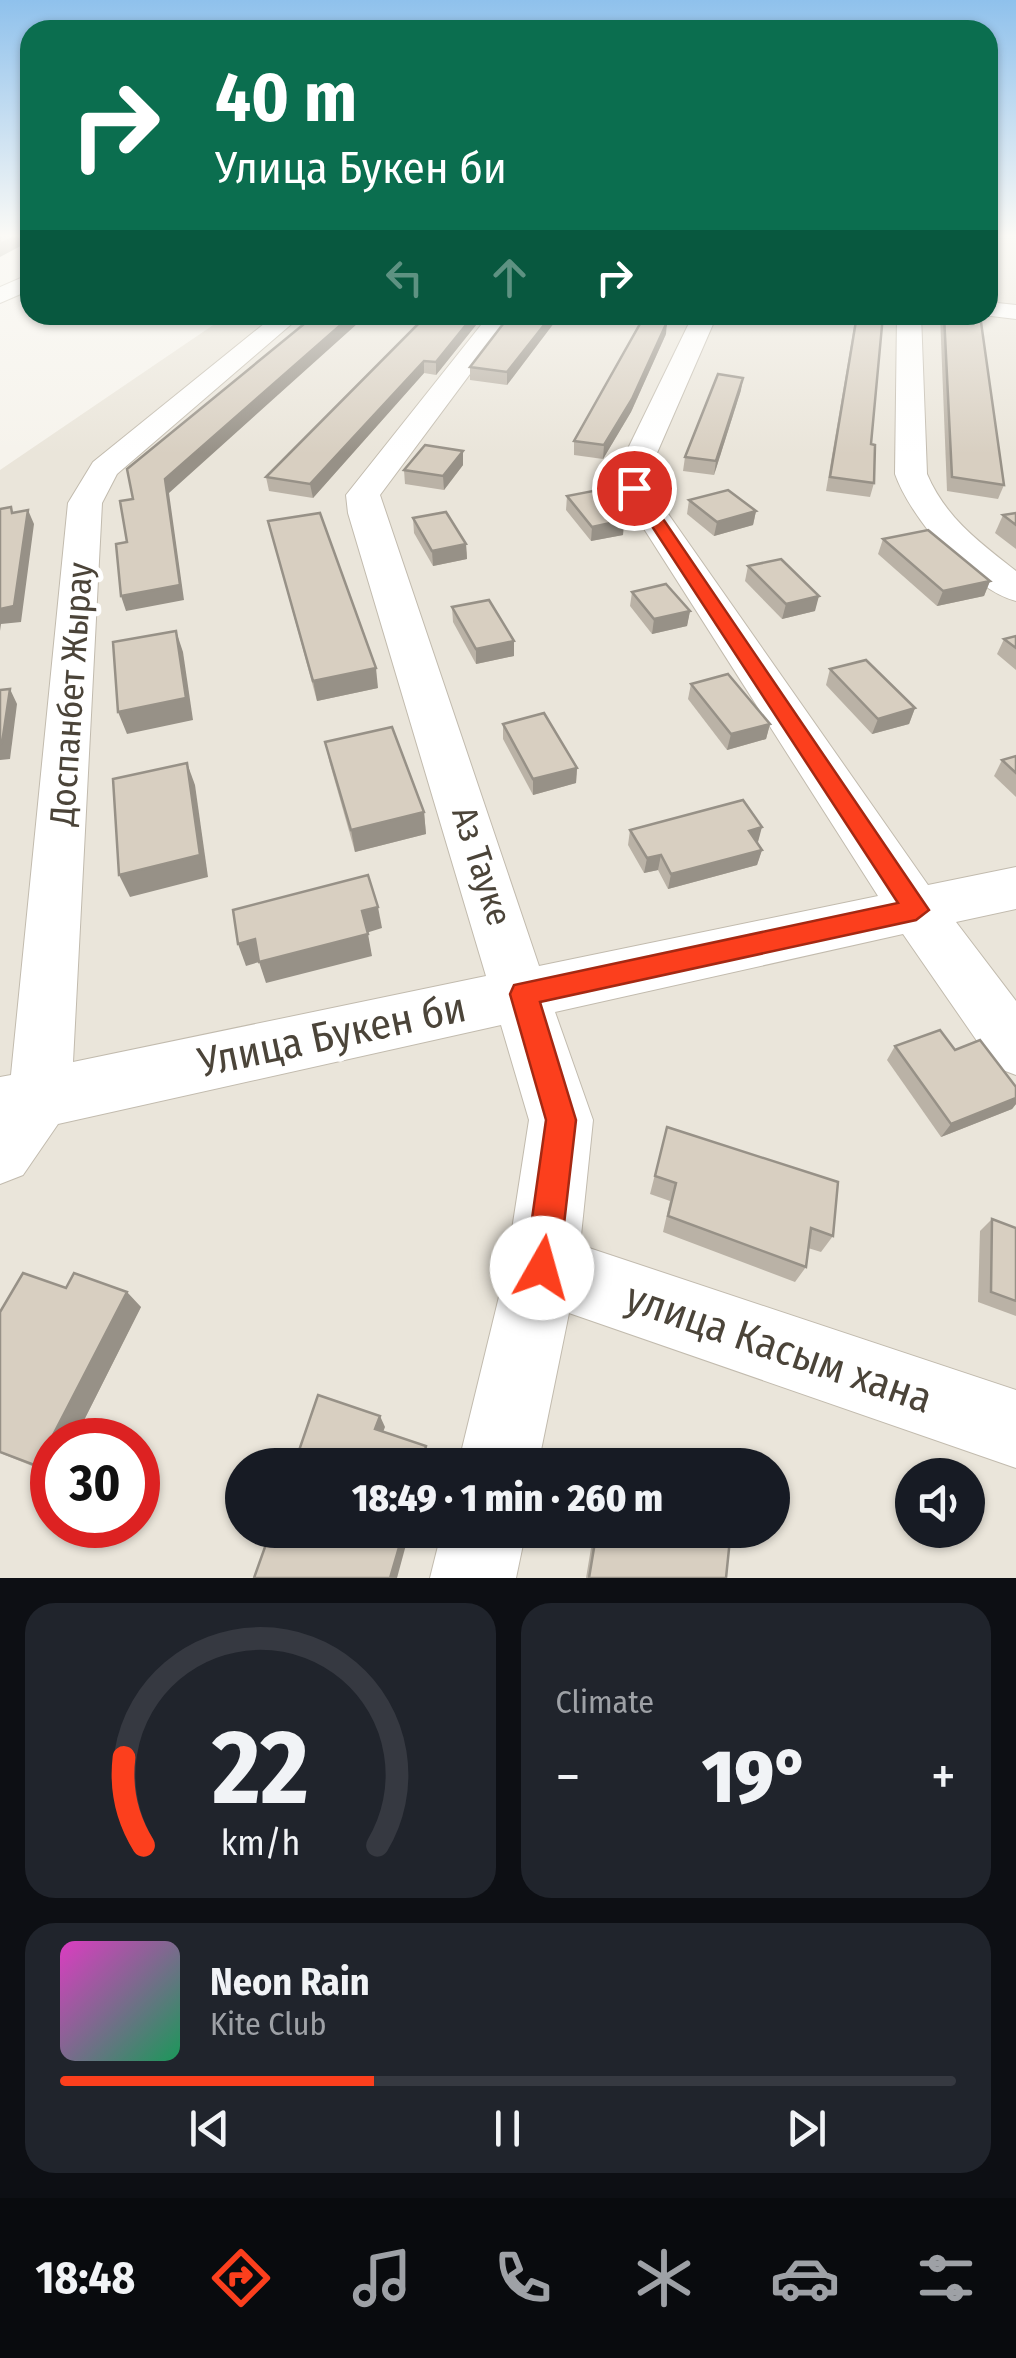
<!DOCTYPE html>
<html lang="en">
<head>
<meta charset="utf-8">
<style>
	body { margin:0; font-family:"Fira Sans Condensed",sans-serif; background:#20242c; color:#f1f3f6; height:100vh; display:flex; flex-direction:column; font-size:38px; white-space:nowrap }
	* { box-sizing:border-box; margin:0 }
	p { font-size:32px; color:#9ea1a6 }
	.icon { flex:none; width:55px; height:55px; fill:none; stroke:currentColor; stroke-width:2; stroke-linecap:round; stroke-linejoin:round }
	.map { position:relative; height:1578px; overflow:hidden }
	.details { display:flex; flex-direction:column; gap:25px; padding:25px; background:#0d0f14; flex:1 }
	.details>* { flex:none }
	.banner { position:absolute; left:20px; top:20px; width:978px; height:305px; border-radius:30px; box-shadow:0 2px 8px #0004; background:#0b6e4f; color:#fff; overflow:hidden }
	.fabs { position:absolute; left:895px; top:1458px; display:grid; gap:20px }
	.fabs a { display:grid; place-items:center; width:90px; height:90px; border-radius:50%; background:#171b24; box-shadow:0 2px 8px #0004; font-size:50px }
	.speed { position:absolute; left:30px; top:1418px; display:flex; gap:20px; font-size:50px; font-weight:700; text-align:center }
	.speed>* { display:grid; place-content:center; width:130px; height:130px; border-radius:50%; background:#171b24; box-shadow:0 2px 8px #0004; line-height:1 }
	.speed .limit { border:15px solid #d22; background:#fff; color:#111 }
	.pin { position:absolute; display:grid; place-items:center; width:85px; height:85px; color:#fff; margin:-42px; border:5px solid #fff; border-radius:50%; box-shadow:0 2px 10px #0007 }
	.me { position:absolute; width:110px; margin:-55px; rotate:7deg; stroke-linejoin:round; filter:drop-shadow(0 0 8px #0008) }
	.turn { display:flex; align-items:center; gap:35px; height:210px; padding:0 30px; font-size:45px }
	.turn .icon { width:130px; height:130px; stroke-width:2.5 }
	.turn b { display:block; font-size:70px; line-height:85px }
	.lanes { display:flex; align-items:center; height:95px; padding:0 30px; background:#0003; justify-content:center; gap:50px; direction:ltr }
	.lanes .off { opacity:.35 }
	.big { font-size:75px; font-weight:800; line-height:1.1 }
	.details .tile { flex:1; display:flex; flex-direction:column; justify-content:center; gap:15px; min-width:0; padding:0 35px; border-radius:30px; background:#20242c }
	.details .dial { align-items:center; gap:0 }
	.dial svg { height:260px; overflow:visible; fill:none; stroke:#363941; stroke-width:7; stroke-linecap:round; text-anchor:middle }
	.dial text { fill:#f1f3f6; stroke:none }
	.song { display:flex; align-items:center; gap:30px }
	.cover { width:120px; height:120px; border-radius:15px; background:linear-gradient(135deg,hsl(310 70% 55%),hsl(150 70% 35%)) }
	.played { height:10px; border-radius:5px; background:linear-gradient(90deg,#fc3f1d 35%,#363941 35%) }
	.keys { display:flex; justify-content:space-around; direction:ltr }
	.heat { display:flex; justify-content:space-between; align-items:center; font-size:55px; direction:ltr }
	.details .tiles { flex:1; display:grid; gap:25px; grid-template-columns:1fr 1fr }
	.tile:last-child { grid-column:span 2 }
	.trip { position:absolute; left:225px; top:1448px; width:565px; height:100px; border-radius:50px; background:#171b24; box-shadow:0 2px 8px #0004; font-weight:800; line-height:100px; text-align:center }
	.menu { display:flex; height:160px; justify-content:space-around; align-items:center; background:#090b0e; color:#9ea1a6 }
	.menu .icon { width:70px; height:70px }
	.menu .selected { color:#fc3f1d }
	.menu b { font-size:45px; color:#f1f3f6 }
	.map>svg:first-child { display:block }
</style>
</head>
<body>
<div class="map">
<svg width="1016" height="1578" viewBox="0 0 1016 1578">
	<rect width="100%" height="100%" fill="#f6f3ec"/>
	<!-- residential -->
	<path fill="#eae5da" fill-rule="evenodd" d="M988,234H1016V1578H0V470L228,315H988ZM52,1440H138V1525H52ZM242,1465H772V1530H242ZM912,1475H968V1530H912Z"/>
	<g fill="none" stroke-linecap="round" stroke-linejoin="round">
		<!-- minor casing -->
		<g stroke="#c2bbae" stroke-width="2">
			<g id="minor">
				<polygon points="30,274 30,290 0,303 0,287"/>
				<polygon points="988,302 1016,305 1016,319 983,315 988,315"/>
				<polygon points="275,315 302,315 117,474 102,503 73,1062 486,976 348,513 346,495 489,315 514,315 380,495 539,966 878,896 618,488 618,469 693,315 717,315 650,469 650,488 928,885 1016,867 1016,909 956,922 1016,1001 1016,1075 995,1067 903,934 555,1012 593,1120 580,1245 1016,1390 1016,1468 569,1313 538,1465 458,1465 506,1268 529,1120 501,1025 58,1124 23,1175 0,1184 0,1077 11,1075 68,503 93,462"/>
				<path d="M897,315H921L927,474C945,517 980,543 1016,571V601C971,590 910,517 895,474Z"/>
				<polygon points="442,1530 526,1530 516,1578 430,1578"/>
			</g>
		</g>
		<!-- minor -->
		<use href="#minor" fill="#fff" fill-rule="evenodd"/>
	</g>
	<!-- wall -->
	<g fill="#bab2a6">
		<polygon points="484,315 436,375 424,373 313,498 269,491 266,477"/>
		<polygon points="510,315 560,315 507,385 470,380 470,367"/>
		<polygon points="856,315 883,315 871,444 874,483 870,497 826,491"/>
		<polygon points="940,315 980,315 1004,485 998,499 947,491"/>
		<polygon points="666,334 631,412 603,459 574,455 574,441"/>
		<polygon points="741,390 714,475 683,471 685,457"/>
		<polygon points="463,451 463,465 444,490 405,484 404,470"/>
		<polygon points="567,496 624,520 623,535 591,541 566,510"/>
		<polygon points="689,500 756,511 753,525 714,536 687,514"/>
		<polygon points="1016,513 1016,549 995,533 1003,515"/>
		<polygon points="413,518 466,544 467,559 433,566 414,533"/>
		<polygon points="268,521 378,688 317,701"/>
		<polygon points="883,539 990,581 984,596 937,606 878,554"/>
		<polygon points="748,566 815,611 782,619 745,581"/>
		<polygon points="632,592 690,611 687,626 652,634 630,606"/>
		<polygon points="452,607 514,641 514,656 476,664 453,622"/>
		<polygon points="1016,636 1016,670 997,654 1004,639"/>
		<polygon points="830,669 915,708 909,724 872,734 826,685"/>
		<polygon points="691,684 770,724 766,739 727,750 688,699"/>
		<polygon points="503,724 577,768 576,783 533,795 503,739"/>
		<polygon points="325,742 424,812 426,834 355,852 330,764"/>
		<polygon points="1016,756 1016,797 994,776 1002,760"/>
		<polygon points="630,830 758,842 762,850 757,865 668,889 658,870 644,873 628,845"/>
		<polygon points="895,1046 955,1050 1016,1087 1016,1104 1012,1109 941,1137 887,1060"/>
		<polygon points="667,1127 833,1236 821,1252 808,1248 806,1267 795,1282 663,1232 670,1201 650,1194"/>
		<polygon points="992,1219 1016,1228 1016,1316 978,1302 980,1231"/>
		<polygon points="66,1288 141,1307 74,1440 52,1440 52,1474 0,1453 0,1312"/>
		<polygon points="594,1530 646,1530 651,1532 651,1530 704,1530 726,1578 586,1578"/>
	</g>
	<!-- shaded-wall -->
	<g fill="#979187">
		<polygon points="21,234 29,234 30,241 0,257 0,244"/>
		<polygon points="352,315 367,315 169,493 184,600 126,611 121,596 165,479"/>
		<polygon points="474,315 484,315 436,375 436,362"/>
		<polygon points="552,315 560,315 507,385 507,372"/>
		<polygon points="667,322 666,334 631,412 603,459 604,445"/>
		<polygon points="424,361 424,373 313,498 310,484"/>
		<polygon points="743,378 741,390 714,475 716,461"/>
		<polygon points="463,451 463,465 444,490 443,476"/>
		<polygon points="28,510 34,524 21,622 1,624 0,631 0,609"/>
		<polygon points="756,511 753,525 714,536 717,522"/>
		<polygon points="624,520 623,535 591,541 592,527"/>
		<polygon points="466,544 467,559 433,566 432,551"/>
		<polygon points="990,581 984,596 937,606 943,591"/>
		<polygon points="819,596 815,611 782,619 786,604"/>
		<polygon points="690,611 687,626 652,634 654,619"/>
		<polygon points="176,631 183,652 193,720 127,734 118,712"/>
		<polygon points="514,641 514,656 476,664 476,649"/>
		<polygon points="376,668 378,688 317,701 313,681"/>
		<polygon points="10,689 17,704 10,759 0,760 0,744"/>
		<polygon points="915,708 909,724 872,734 878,719"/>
		<polygon points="770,724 766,739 727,750 731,734"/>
		<polygon points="187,763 195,785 208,877 130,897 119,875"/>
		<polygon points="577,768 576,783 533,795 533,779"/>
		<polygon points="424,812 426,834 355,852 351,830"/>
		<polygon points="762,827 758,842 744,846 749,831"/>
		<polygon points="762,850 757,865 668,889 671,874"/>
		<polygon points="661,855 658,870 644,873 647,858"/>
		<polygon points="378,907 382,928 366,933 362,911"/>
		<polygon points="368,934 372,956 266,983 259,962"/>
		<polygon points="255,939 262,961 246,966 238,944"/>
		<polygon points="1016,1098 1016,1104 1012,1109 941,1137 951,1124"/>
		<polygon points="127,1292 141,1307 74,1440 52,1440 52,1473 37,1466"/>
		<polygon points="380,1416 385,1427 380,1440 375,1429"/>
		<polygon points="426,1446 430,1456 427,1465 421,1465"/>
		<polygon points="404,1530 410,1530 397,1578 390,1578"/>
	</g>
	<!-- building -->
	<g fill="#d8cfc1" stroke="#979187" stroke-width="2.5">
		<polygon points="0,234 21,234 0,244"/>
		<polygon points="315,315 352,315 165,479 180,585 121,596 116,544 127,542 120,501 133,499 127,469"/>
		<polygon points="427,315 474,315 436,362 424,361 310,484 266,477"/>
		<polygon points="510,315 552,315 507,372 470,367"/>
		<polygon points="645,315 654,315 667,322 632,399 604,445 574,441"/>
		<polygon points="857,315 883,315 871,444 875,445 874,483 830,477"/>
		<polygon points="944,315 980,315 1004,485 952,477"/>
		<polygon points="718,374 743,378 716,461 685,457"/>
		<polygon points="425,445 463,451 443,476 404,470"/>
		<polygon points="598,490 624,520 592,527 567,496"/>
		<polygon points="728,490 756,511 717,522 689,500"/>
		<polygon points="11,507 12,513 28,510 14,606 0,609 0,509"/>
		<polygon points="446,512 466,544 432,551 413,518"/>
		<polygon points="320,513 376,668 313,681 268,521"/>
		<polygon points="1016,513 1016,525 1003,515"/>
		<polygon points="928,530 990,581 943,591 883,539"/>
		<polygon points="781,559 819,596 786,604 748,566"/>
		<polygon points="666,584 690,611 654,619 632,592"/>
		<polygon points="489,600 514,641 476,649 452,607"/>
		<polygon points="176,631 186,698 118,712 113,642"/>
		<polygon points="1016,636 1016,648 1004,639"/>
		<polygon points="866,660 915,708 878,719 830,669"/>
		<polygon points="728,674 770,724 731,734 691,684"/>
		<polygon points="10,689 2,743 0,744 0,690"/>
		<polygon points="544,713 577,768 533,779 503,724"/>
		<polygon points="392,727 424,812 351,830 325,742"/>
		<polygon points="1016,756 1016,773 1002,760"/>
		<polygon points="187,763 200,855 119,875 113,779"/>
		<polygon points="743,800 762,827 749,831 762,850 671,874 661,855 647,858 630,830"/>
		<polygon points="368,875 378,907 362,911 368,934 259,962 255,939 238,944 233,910"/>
		<polygon points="940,1030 955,1050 980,1040 1016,1087 1016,1098 951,1124 895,1046"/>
		<polygon points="667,1127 838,1182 833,1236 811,1228 806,1267 668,1216 676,1183 655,1176"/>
		<polygon points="992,1219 1016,1228 1016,1301 991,1292"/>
		<polygon points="23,1273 66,1288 74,1273 127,1292 37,1466 0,1452 0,1312"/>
		<polygon points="318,1395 380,1416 375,1429 426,1446 421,1465 294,1465"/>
		<polygon points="271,1530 404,1530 390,1578 254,1578"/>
		<polygon points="597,1530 646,1530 656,1534 657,1530 704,1530 730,1539 726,1578 589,1578"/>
	</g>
	<!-- sky -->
	<linearGradient id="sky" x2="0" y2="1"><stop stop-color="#8fc1ec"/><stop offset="0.52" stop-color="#fbfaf6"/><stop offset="1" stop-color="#fbfaf6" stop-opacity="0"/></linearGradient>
	<rect width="1016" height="454" fill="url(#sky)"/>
	<!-- route -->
	<polygon fill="#fc3f1d" stroke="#a42913" stroke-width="2.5" points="634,483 642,488 929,910 916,920 540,1002 576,1120 559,1268 554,1280 542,1285 530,1280 525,1268 546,1120 510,994 514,985 898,903 627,488"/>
	<g text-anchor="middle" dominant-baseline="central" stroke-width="10" stroke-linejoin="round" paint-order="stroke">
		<!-- street labels -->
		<g font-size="35" fill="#4b4439" stroke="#fff">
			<text transform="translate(71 694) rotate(-86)">Доспанбет Жырау</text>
			<text transform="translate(482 866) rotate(72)">Аз Тауке</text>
		</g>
		<!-- near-street labels -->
		<g font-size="42" fill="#4b4439" stroke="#fff">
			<text transform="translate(332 1035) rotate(-12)">Улица Букен би</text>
			<text transform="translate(779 1348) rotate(19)">улица Касым хана</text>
		</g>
	</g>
</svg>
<div class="fabs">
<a><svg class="icon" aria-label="sound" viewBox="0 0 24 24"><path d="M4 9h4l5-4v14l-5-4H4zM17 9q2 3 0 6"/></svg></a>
</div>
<div class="speed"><div class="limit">30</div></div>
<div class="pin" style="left:634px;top:488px;background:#d93025"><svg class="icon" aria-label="arrive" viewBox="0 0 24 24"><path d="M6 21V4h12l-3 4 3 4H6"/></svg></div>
<svg class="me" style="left:542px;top:1268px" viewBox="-20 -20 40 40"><circle r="19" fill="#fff"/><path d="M0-13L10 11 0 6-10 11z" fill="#fc3f1d"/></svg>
<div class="trip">18:49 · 1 min · 260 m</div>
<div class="banner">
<div class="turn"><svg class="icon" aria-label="right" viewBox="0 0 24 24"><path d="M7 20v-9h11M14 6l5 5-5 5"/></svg><div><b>40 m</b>Улица Букен би</div></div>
<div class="lanes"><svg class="icon off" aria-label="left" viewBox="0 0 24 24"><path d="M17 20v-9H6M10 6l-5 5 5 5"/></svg><svg class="icon off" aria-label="ahead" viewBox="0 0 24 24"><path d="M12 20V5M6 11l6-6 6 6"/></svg><svg class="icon" aria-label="right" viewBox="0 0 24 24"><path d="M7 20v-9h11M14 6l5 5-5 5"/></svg></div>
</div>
</div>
<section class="details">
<div class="tiles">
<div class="tile dial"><svg viewBox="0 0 100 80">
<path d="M14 69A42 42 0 1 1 86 69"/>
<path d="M14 69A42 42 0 0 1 8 42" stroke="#fc3f1d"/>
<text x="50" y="56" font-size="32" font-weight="700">22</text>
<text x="50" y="72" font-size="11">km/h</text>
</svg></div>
<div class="tile"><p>Climate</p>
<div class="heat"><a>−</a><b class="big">19°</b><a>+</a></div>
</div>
<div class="tile">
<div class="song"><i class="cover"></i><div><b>Neon Rain</b><p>Kite Club</p></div></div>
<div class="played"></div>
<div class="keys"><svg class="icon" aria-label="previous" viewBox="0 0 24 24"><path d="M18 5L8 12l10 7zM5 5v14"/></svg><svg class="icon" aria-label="pause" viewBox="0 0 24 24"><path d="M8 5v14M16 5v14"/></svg><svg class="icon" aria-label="next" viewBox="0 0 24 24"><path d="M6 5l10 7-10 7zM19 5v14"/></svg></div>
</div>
</div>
</section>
<nav class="menu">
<b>18:48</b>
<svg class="icon selected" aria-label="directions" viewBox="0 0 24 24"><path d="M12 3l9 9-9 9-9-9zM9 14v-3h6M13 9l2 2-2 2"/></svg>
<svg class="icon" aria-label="music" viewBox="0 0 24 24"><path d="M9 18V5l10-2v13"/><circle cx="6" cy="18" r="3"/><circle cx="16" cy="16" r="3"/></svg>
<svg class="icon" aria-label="phone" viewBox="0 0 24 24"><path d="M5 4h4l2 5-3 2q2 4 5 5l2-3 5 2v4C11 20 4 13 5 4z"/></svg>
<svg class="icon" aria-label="climate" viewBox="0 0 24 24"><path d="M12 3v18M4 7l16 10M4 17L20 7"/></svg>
<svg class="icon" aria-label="car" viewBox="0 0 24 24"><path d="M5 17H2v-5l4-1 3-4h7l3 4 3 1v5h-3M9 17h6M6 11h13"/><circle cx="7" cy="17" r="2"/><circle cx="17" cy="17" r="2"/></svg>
<svg class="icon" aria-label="filters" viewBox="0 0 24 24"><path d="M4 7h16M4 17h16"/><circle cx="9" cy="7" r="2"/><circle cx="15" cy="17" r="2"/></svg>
</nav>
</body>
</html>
